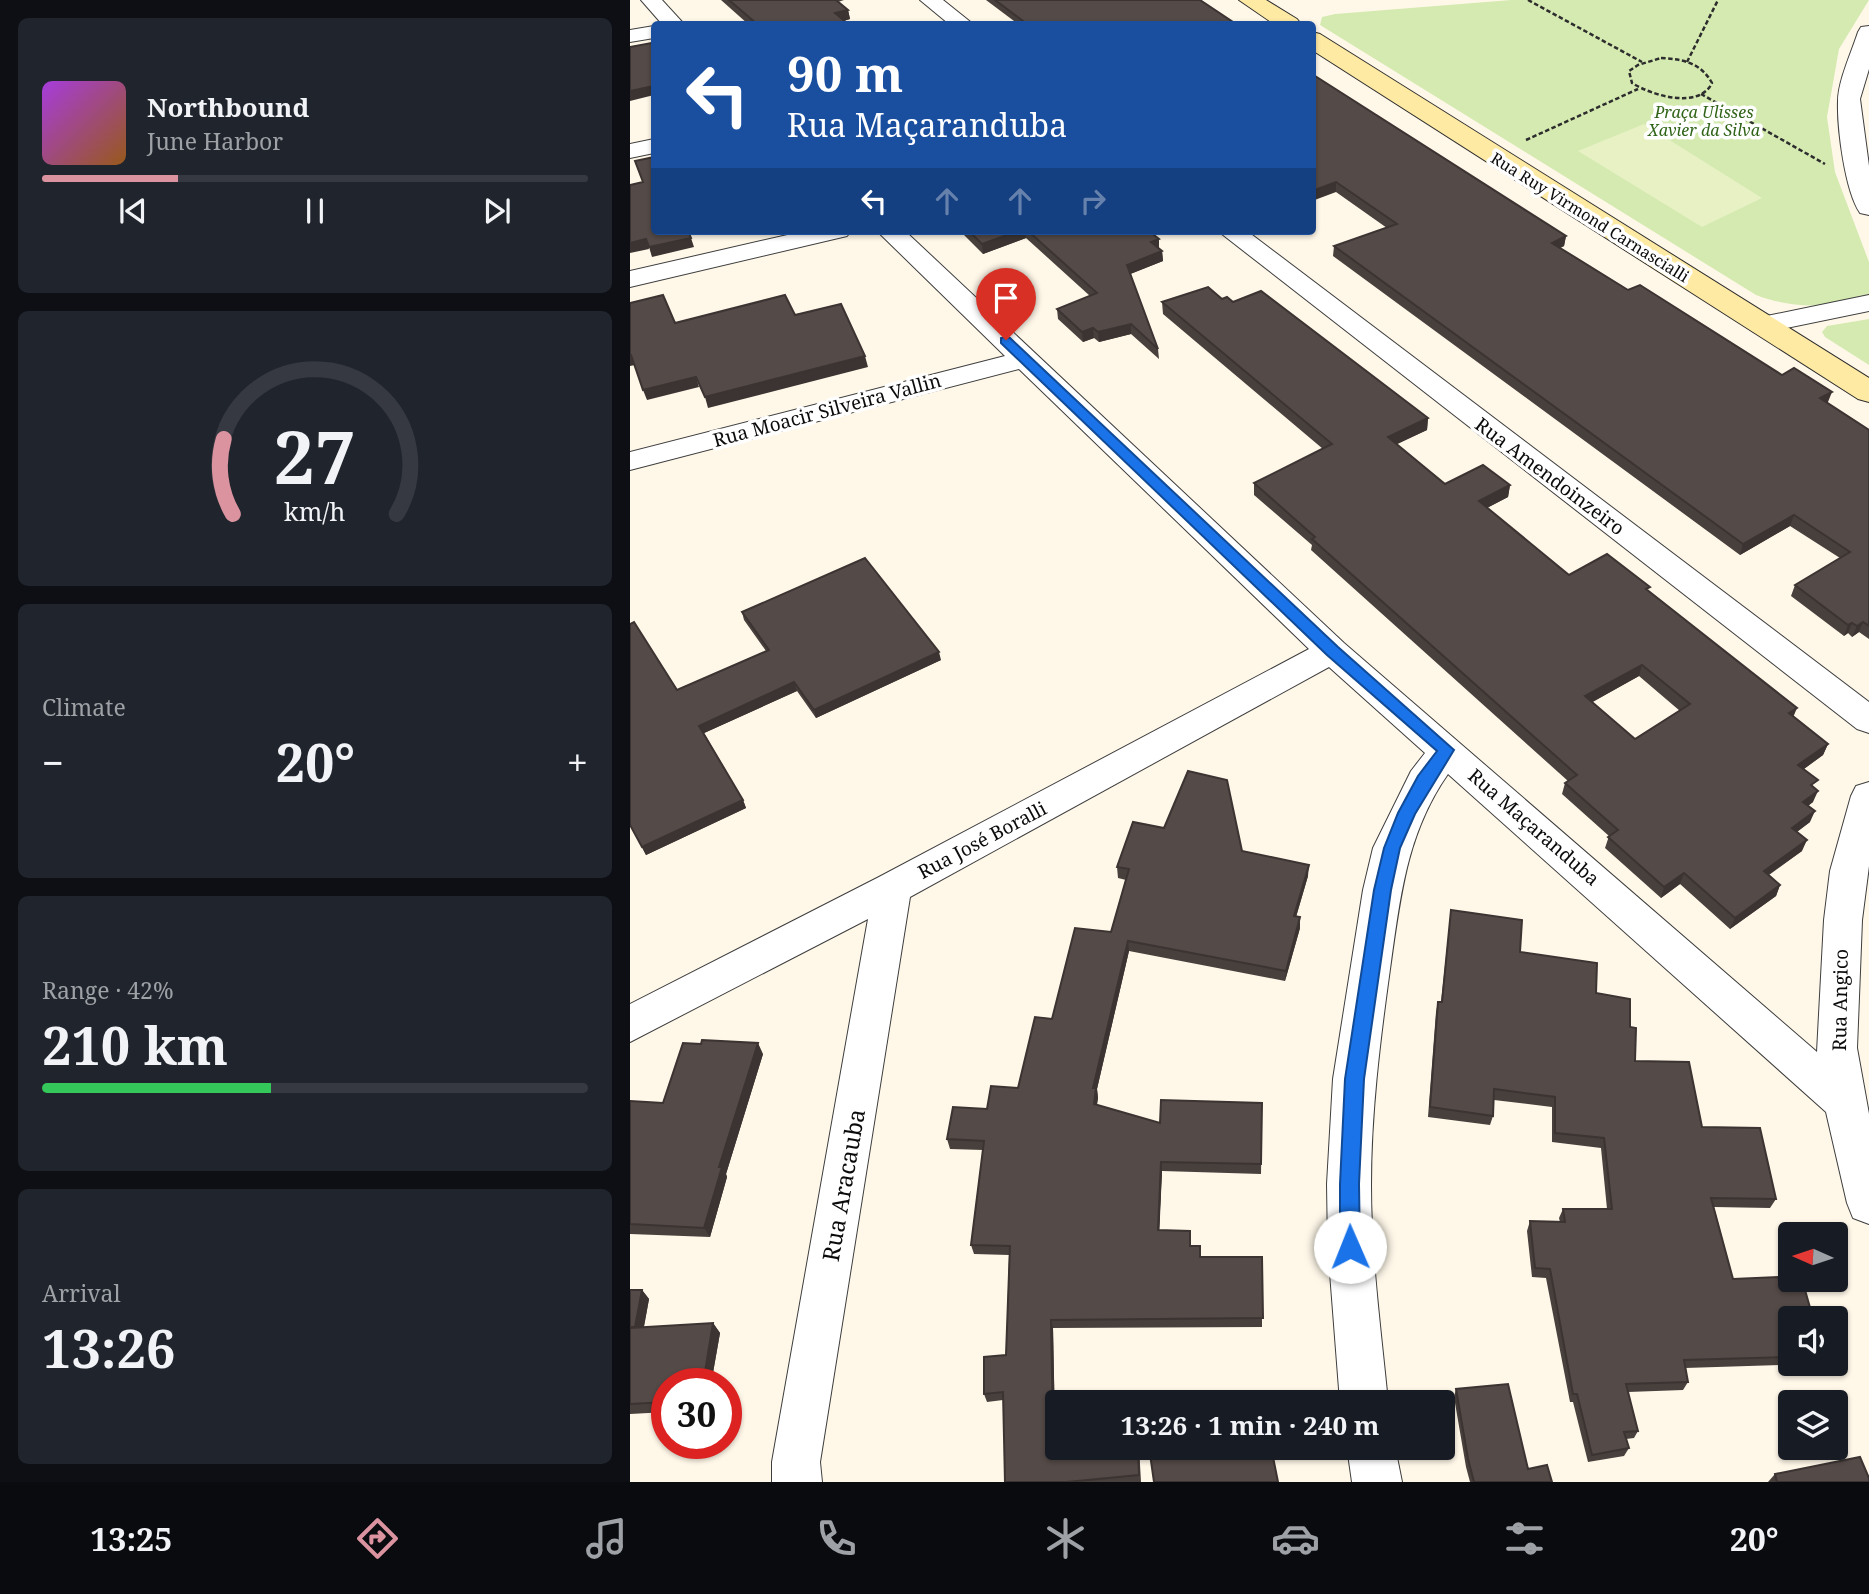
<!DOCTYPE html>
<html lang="en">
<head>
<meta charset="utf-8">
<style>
	body { margin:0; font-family:"Noto Serif",serif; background:#20242c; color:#f1f3f6; height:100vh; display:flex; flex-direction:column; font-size:26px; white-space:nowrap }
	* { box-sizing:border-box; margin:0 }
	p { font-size:23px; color:#9ea1a6 }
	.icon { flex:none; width:38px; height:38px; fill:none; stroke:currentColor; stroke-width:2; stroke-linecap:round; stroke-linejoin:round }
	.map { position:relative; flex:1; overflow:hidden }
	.panel { display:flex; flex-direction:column; gap:18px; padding:18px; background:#0d0f14; width:630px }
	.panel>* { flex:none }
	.top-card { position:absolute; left:21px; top:21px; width:665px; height:214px; border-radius:7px; box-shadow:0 2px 5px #0004; background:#1a4fa0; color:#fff; overflow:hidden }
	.needle { width:46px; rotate:273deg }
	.fabs { position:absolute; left:1148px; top:1222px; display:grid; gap:14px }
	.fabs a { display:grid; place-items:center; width:70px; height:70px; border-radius:7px; background:#171b24; box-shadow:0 2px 5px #0004; font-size:35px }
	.speed { position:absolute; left:21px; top:1368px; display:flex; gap:14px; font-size:35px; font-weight:700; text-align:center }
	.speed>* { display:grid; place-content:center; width:91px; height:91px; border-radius:50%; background:#171b24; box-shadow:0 2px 5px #0004; line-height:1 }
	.speed .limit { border:10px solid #d22; background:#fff; color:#111 }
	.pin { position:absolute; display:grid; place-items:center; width:60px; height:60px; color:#fff; margin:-72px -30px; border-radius:50% 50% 50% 0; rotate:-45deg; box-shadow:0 0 7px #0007 }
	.pin .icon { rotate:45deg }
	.me { position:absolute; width:77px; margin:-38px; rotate:359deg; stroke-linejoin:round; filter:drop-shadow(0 0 5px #0008) }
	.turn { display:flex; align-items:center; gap:24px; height:147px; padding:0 21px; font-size:32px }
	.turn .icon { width:91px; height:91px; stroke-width:2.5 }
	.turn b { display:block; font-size:49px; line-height:60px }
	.lanes { display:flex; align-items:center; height:66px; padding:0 21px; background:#0003; justify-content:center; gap:35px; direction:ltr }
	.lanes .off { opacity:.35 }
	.big { font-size:52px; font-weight:700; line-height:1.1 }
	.panel .widget { flex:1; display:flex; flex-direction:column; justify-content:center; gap:10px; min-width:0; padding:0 24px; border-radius:10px; background:#20242c }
	.panel .dial { align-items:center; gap:0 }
	.dial svg { height:182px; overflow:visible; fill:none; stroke:#363941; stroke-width:7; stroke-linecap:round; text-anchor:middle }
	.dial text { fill:#f1f3f6; stroke:none }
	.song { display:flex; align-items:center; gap:21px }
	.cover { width:84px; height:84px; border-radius:10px; background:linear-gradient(135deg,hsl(280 70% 55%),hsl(30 70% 35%)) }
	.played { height:7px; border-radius:4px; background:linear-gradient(90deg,#db93a0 25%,#363941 25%) }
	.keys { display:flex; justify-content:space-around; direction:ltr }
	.heat { display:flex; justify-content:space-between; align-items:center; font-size:38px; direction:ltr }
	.charge { height:10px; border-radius:5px; background:linear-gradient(90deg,#34c759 42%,#363941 0) }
	.trip { position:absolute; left:415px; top:1390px; width:410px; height:70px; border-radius:7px; background:#171b24; box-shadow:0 2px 5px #0004; font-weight:700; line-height:70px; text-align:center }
	.tabs { display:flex; height:112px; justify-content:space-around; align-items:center; background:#090b0e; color:#9ea1a6 }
	.tabs .icon { width:49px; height:49px }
	.tabs .active { color:#db93a0 }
	.tabs b { font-size:32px; color:#f1f3f6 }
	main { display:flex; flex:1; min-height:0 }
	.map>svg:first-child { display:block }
</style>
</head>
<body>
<main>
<section class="panel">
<div class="widget">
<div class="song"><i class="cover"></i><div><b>Northbound</b><p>June Harbor</p></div></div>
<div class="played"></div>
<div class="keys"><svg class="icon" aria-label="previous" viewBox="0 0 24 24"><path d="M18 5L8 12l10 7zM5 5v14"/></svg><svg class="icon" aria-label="pause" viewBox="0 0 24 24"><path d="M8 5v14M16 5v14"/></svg><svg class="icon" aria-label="next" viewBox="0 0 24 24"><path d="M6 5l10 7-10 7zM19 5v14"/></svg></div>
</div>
<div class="widget dial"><svg viewBox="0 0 100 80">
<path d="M14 69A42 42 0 1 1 86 69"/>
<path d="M14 69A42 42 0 0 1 10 36" stroke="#db93a0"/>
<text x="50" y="56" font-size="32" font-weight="700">27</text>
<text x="50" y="72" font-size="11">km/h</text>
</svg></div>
<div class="widget"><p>Climate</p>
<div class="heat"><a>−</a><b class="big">20°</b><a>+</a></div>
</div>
<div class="widget"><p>Range · 42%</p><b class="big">210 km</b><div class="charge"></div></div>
<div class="widget"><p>Arrival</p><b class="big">13:26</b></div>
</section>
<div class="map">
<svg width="1239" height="1482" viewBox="0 0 1239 1482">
	<rect width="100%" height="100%" fill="#fff8e9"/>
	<!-- green -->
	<g fill="#d5eab1">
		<path d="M881,0H1239L1209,49L1197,117L1205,172L1239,262V294C1203,309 1162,309 1126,295L690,25L692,17L705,14Z"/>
		<polygon points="1239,319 1239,365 1195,337 1192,332 1197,326"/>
	</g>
	<!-- pitch -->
	<polygon fill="#e7f1c4" points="1014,124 1132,198 1072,227 948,151"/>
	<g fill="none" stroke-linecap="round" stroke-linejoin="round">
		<!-- street casing -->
		<g stroke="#3e3e3e" stroke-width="2">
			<g id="street">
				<polygon points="11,0 32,0 54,24 32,24"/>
				<polygon points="290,0 313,0 343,24 319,24"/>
				<polygon points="24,26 24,38 0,42 0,30"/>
				<path d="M1239,26V69L1230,99L1239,166V215L1230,213C1215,191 1207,128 1208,101C1208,81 1222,51 1228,32L1231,27Z"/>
				<polygon points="24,139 24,153 0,158 0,144"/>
				<polygon points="175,231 221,231 217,236 0,287 0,271"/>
				<path d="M247,231H275L714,643L1187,1052L1194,920L1200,871L1221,796L1226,786L1239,782V866L1232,920L1227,1048L1239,1114V1224L1223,1218L1217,1203L1196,1112L818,774C776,834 770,899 760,969C750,1041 741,1113 741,1185C741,1258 751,1330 758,1402H710L698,1247L697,1184L703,1079L733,890L743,848L781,771L795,753L699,667L280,897L190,1462L192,1482H142V1462L238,919L0,1042V1004L249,877L679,649L389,369L0,470V452L375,356Z"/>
				<polygon points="588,231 617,231 1239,702 1239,733 1227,729"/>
				<polygon points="1239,295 1239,311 1132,333 1122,331 1118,325 1122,319"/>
				<polygon points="717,1447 765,1447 772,1482 722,1482"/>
			</g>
		</g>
		<!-- secondary casing -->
		<g stroke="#2d2d2d" stroke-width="2">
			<g id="secondary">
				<polygon points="609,0 636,0 667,19 671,24 644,24"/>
				<polygon points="682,32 690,34 1239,378 1239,402 1228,399 682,50"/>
			</g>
		</g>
		<!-- path -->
		<g stroke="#2d2d2d" stroke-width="2.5" stroke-dasharray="4.5 2.5" stroke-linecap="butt">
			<polyline points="898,0 1012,62"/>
			<path d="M1031,58C1053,59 1071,63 1082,83C1069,110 1021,95 1002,83L999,71L1008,65Z"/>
			<polyline points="1057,62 1088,0"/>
			<polyline points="1071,94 1195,164"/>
			<polyline points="896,140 1008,89"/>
		</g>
		<!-- street -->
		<use href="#street" fill="#fff" fill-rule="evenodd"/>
		<!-- secondary -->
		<use href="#secondary" fill="#ffeaa4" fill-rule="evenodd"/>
	</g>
	<!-- wall -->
	<g fill="#48403d" fill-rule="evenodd">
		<polygon points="91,0 214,0 208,2 218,10 220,19 213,21 218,24 118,24"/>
		<polygon points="356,0 570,0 606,24 388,24"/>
		<polygon points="682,74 936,236 934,246 930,248 998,290 1152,375 1198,402 1197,403 1239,430 1239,639 1229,632 1222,637 1218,633 1214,636 1161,596 1165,585 1210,558 1160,526 1110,555 703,256 704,246 757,228 706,192"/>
		<polygon points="330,231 519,231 529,239 529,249 532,251 533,261 500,274 528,349 529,359 501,334 469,342 464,338 453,342 428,319 427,309 460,296 396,238 353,254"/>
		<path d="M592,299L603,302L798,418L797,430L766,444L815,484L880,485L878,497L857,508L939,575L1019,591L1163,717L1198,744L1193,755L1174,769L1184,788L1183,802L1178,806L1180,822L1167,832L1172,851L1139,875L1150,885L1146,896L1100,929L1050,884L1031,898L975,848L979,836L932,794L935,783L938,781L681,550L682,545L624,495V483L693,449L533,314L532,302ZM1009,676L1050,711L1005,739L962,702Z"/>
		<polygon points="112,612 311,660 186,718 167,691 74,733 113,800 116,808 16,855 0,825 47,690 136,651 114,620"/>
		<polygon points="612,851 678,876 666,917 670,928 655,981 499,951 467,1089 468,1098 467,1105 530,1123 632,1103 631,1174 532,1171 529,1230 561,1246 571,1257 632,1257 632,1327 423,1328 425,1423 427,1447 509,1447 511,1482 375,1482 373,1400 357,1402 354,1394 376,1355 379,1255 344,1254 341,1245 353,1150 320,1149 317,1139 388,1088 422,1019 481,932 496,880 488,878 487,867"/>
		<polygon points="821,910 890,952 966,993 1000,1027 1005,1061 1146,1199 1140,1208 1084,1207 1103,1279 1160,1318 1160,1363 1188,1363 1187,1364 1055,1368 1058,1382 1053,1390 998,1392 1008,1431 1004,1438 996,1439 999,1448 994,1456 958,1462 943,1402 940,1402 916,1278 902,1277 897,1231 900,1221 930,1222 929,1218 933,1209 977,1209 971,1148 922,1142 922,1107 864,1100 863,1116 860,1125 798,1117 806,1012 808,1002 811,1002"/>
		<polygon points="71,1044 133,1054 96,1174 97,1177 80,1237 0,1234 0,1101 33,1103"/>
		<polygon points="0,1290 12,1290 19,1299 14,1327 83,1323 90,1333 81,1384 37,1384 37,1412 0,1414"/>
		<polygon points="826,1389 898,1469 922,1482 840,1482 836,1467 824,1397"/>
		<polygon points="1145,1474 1239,1482 1138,1482"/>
	</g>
	<!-- shaded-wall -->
	<g fill="#3b3432">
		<polygon points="218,10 220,19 207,23 205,13"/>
		<polygon points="24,86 24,95 0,101 0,91"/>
		<polygon points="706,182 706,192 682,201 682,191"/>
		<polygon points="388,231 395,231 396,238 353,254 352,244"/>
		<polygon points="936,236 934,246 920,253 922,243"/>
		<polygon points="61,238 64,247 22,257 19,247"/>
		<polygon points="16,239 19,249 0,253 0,243"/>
		<polygon points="529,239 529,249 521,242"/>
		<polygon points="532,251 533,261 498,275 497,265"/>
		<polygon points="501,324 501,334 469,342 468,332"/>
		<polygon points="463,328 464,338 453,342 452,332"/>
		<polygon points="0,355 1,355 5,365 0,366"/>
		<polygon points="235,356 238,367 78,408 75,397"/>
		<polygon points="66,377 69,387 17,400 13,390"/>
		<polygon points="1202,392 1198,402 1186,408 1190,398"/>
		<polygon points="798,418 797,430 757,449 758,437"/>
		<polygon points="880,485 878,497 847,513 849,501"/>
		<polygon points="1164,515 1160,526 1110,555 1113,544"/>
		<polygon points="1233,622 1229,632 1222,637 1227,626"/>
		<polygon points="1222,623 1218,633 1214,636 1218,625"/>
		<polygon points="309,652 311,660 186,718 184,710"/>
		<polygon points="1012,665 1009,676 952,708 955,696"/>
		<polygon points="164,682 167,691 72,734 69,726"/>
		<polygon points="1167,708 1162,720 1159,713"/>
		<polygon points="1198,744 1193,755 1164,776 1168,765"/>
		<polygon points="1188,791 1183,802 1168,813 1173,802"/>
		<polygon points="113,800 116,808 16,855 12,847"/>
		<polygon points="1185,811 1180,822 1157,839 1162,828"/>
		<polygon points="1177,840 1172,851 1129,881 1134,871"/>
		<polygon points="679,865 678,876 663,927 664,916"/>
		<polygon points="1054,873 1050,884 1031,898 1034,887"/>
		<polygon points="1150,885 1146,896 1100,929 1105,918"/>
		<polygon points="670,917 670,928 655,981 656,971"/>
		<polygon points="498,941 499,951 467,1089 468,1098 465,1114 463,1088"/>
		<polygon points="128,1043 133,1054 96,1174 97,1177 80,1237 74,1228 89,1167"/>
		<polygon points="531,1162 532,1171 529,1240 528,1230"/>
		<polygon points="12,1290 19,1299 12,1336 5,1327"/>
		<polygon points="421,1320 423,1328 425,1432 423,1424"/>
		<polygon points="83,1323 90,1333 81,1384 73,1384"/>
	</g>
	<!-- building -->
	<g fill="#544a47" stroke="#3b3432" stroke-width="2" fill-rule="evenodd">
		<polygon points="99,0 206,0 218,10 205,13 218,24 127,24"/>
		<polygon points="365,0 570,0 606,24 397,24"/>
		<polygon points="21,43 24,49 24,86 0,91 0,47"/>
		<polygon points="682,74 936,236 922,243 998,290 1010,285 1152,375 1164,368 1202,392 1190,398 1239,430 1239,626 1233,622 1227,626 1222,623 1218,625 1165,585 1220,552 1164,515 1113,544 704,246 767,224 706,182 682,191"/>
		<polygon points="24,157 24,231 58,231 61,238 19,247 16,239 0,243 0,185 13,182 5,161"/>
		<polygon points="339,231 388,231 352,244"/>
		<polygon points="398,231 519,231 529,239 521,242 532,251 497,265 528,349 501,324 468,332 463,328 452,332 427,309 467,293"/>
		<path d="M578,287L592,299L597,297L603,302L631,291L798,418L758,437L815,484L853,465L880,485L849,501L939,575L977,554L1020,587L1016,589L1167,708L1159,713L1198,744L1168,765L1188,780L1181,785L1188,791L1173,802L1185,811L1162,828L1177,840L1134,871L1150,885L1105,918L1054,873L1034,887L978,837L988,830L935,783L947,775L682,539L685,537L624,483L702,444L532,302ZM1012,665L1060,704L1005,739L955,696Z"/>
		<polygon points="33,295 45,323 155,295 165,315 211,304 235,356 75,397 66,377 13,390 1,355 0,355 0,303"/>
		<polygon points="235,558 309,652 184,710 164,682 69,726 113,800 12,847 0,825 0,624 4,622 47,690 139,650 112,612"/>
		<polygon points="558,771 597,780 612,851 679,865 664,916 670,917 656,971 498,941 463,1088 466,1088 464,1104 530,1123 531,1100 632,1103 631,1164 531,1162 528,1230 560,1231 560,1246 570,1246 570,1257 632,1257 633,1318 421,1320 423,1424 427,1423 427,1447 508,1447 509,1475 437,1482 375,1482 373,1392 354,1394 354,1357 376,1355 380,1246 341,1245 354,1141 317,1139 323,1107 357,1109 361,1086 388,1088 405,1017 422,1019 445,928 481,932 499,869 487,867 503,822 534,828"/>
		<polygon points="821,910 892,920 890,952 967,963 966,993 1000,999 1000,1027 1006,1028 1005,1061 1059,1062 1072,1127 1130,1128 1146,1199 1081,1198 1103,1279 1148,1277 1152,1291 1175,1290 1183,1318 1160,1318 1160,1357 1054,1360 1058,1382 996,1384 1008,1431 994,1432 999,1448 962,1455 947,1394 943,1394 920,1269 905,1268 900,1221 935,1222 933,1209 982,1209 974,1138 925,1133 925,1097 864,1089 863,1116 800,1107 808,1002 812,1002"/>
		<polygon points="72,1040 128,1043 89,1167 92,1167 74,1228 0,1224 0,1101 33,1103 53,1043 71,1044"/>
		<polygon points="0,1290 12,1290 5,1327 0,1327"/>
		<polygon points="83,1323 73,1384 37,1384 37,1402 0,1404 0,1328"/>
		<polygon points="878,1384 898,1469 917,1465 922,1482 844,1482 838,1459 826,1389"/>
		<polygon points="519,1447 641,1447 648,1482 524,1482"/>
		<polygon points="1230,1457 1239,1478 1239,1482 1147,1482 1145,1474"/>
	</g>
	<!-- route -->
	<polygon fill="#1a73e8" stroke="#114b97" stroke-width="2" points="376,337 380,338 708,647 824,750 785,814 770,848 761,890 734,1079 729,1184 730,1247 727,1254 720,1257 713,1254 710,1247 710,1184 715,1079 744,890 754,848 768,813 788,776 807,751 697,655 371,343 371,338"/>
	<g text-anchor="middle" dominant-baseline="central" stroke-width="7" stroke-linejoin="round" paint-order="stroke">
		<!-- far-park labels -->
		<g font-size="16" font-style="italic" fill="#316419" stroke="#fff">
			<text x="1074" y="112">Praça Ulisses<tspan x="1074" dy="18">Xavier da Silva</tspan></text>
		</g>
		<!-- far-street labels -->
		<g font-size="16" fill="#0b0b0b" stroke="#fff">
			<text transform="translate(960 217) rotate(32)">Rua Ruy Virmond Carnascialli</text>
		</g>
		<!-- street labels -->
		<g font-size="19" fill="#0b0b0b" stroke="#fff">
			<text transform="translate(197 410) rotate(-15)">Rua Moacir Silveira Vallin</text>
			<text transform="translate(920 476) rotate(37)">Rua Amendoinzeiro</text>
			<text transform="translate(904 827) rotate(41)">Rua Maçaranduba</text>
			<text transform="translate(352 840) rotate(-28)">Rua José Boralli</text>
			<text transform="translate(1210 1000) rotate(-89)">Rua Angico</text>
		</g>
		<!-- near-street labels -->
		<g font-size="23" fill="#0b0b0b" stroke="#fff">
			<text transform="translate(213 1185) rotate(-80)">Rua Aracauba</text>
		</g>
	</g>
</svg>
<div class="fabs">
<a><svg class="needle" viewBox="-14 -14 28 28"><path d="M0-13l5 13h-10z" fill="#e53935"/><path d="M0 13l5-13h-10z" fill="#9ea1a6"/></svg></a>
<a><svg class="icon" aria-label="sound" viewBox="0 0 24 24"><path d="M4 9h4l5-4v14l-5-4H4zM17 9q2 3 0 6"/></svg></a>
<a><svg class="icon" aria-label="layers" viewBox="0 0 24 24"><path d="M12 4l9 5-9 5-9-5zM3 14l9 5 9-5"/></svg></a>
</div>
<div class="speed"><div class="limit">30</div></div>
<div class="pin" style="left:376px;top:340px;background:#d93025"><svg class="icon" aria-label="arrive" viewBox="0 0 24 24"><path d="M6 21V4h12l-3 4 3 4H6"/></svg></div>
<svg class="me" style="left:720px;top:1247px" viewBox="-20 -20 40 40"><circle r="19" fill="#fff"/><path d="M0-13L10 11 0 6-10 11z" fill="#1a73e8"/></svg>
<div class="trip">13:26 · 1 min · 240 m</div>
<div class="top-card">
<div class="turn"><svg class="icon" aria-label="left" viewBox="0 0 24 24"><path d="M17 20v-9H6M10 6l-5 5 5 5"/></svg><div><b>90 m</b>Rua Maçaranduba</div></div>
<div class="lanes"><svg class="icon" aria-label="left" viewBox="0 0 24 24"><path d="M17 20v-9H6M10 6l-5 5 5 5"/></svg><svg class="icon off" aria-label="ahead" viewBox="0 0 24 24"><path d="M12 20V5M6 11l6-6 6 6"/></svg><svg class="icon off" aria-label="ahead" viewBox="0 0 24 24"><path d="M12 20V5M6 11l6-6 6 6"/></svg><svg class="icon off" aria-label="right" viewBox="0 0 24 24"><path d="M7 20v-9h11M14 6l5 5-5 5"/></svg></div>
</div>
</div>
</main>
<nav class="tabs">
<b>13:25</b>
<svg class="icon active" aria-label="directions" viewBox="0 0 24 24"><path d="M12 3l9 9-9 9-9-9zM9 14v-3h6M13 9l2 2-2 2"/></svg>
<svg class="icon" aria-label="music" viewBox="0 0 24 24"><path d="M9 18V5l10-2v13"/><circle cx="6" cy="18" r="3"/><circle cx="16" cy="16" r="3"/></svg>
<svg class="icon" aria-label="phone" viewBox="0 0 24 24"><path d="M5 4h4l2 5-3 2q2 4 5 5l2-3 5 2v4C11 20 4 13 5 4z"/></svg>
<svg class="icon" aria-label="climate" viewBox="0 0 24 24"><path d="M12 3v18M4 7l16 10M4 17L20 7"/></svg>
<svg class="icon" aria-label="car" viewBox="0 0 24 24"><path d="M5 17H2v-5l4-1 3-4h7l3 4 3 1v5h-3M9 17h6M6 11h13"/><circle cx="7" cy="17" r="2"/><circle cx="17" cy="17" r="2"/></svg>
<svg class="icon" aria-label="filters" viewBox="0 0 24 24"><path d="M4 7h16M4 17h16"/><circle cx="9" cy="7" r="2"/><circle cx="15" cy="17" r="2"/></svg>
<b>20°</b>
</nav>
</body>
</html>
